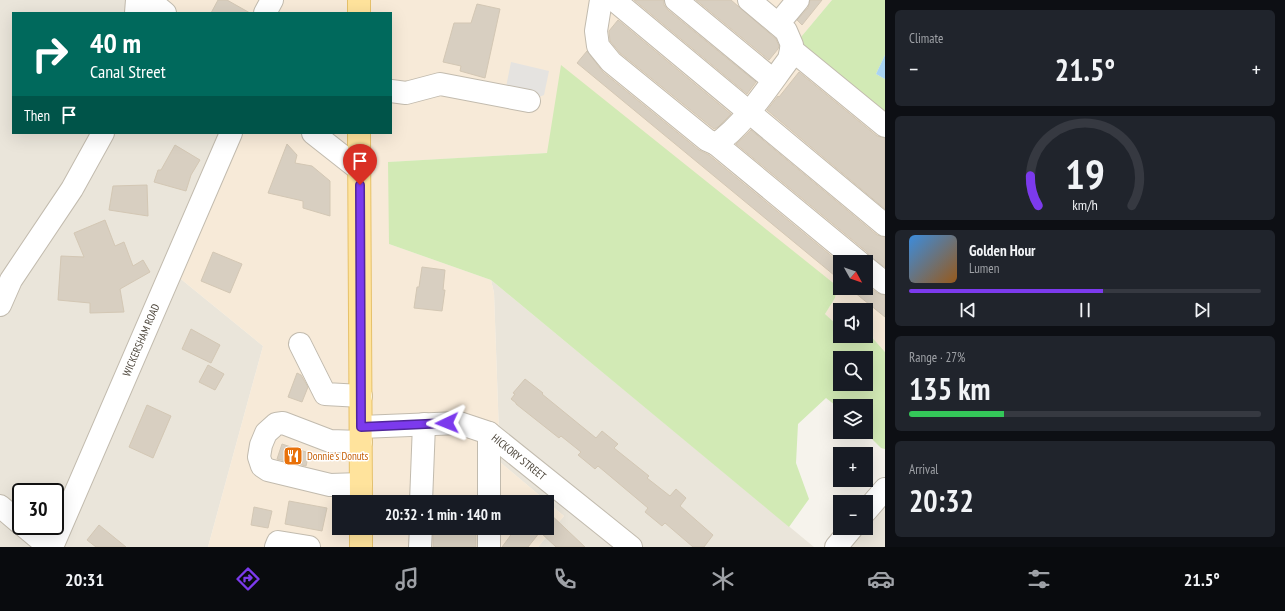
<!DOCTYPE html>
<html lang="en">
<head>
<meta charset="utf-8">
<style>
	body { margin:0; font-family:"PT Sans Narrow",sans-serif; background:#20242c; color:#f1f3f6; height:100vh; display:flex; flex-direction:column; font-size:15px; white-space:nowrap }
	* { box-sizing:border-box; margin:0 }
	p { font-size:13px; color:#9ea1a6 }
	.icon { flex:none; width:22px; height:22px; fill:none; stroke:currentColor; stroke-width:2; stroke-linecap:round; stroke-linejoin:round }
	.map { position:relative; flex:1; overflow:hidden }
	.sheet { display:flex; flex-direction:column; gap:10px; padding:10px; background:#0d0f14; width:400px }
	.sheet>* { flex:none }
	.guide { position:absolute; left:12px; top:12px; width:380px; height:122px; border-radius:0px; box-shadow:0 4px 16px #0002; background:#00695c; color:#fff; overflow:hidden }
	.needle { width:26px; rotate:130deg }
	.tools { position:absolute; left:833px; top:255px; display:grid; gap:8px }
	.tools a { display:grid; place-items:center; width:40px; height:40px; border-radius:0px; background:#171b24; box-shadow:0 4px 16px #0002; font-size:20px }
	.speed { position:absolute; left:12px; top:483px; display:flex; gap:8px; font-size:20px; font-weight:700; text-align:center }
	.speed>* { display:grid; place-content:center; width:52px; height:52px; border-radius:50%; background:#171b24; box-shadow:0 4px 16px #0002; line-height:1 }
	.speed .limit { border:2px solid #111; border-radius:6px; background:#fff; color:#111 }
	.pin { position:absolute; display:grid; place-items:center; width:34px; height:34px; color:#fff; margin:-41px -17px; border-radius:50% 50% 50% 0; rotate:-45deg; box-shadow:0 0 4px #0007 }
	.pin .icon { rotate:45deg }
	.me { position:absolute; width:44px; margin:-22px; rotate:268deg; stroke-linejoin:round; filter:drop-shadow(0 0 3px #0008) }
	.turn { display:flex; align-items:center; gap:14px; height:84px; padding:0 12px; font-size:18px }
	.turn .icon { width:52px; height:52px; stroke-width:2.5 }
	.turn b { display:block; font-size:28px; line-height:34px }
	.then { display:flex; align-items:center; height:38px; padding:0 12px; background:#0003; gap:8px; font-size:15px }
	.big { font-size:30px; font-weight:800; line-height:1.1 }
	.sheet .tile { flex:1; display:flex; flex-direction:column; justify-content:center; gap:6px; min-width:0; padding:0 14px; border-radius:6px; background:#20242c }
	.sheet .dial { align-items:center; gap:0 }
	.dial svg { height:104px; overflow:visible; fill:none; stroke:#363941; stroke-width:7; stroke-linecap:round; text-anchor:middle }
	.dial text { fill:#f1f3f6; stroke:none }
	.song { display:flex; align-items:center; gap:12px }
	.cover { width:48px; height:48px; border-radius:6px; background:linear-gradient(135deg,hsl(210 70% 55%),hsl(30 70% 35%)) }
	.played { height:4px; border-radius:2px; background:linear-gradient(90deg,#7c3aed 55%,#363941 55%) }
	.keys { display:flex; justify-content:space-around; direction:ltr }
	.heat { display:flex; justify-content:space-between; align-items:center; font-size:22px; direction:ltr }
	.charge { height:6px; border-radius:3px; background:linear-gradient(90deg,#34c759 27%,#363941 0) }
	.trip { position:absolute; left:332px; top:495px; width:222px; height:40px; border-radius:0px; background:#171b24; box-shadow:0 4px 16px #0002; font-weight:800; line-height:40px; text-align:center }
	.tabs { display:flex; height:64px; justify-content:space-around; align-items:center; background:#090b0e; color:#9ea1a6 }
	.tabs .icon { width:28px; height:28px }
	.tabs .on { color:#7c3aed }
	.tabs b { font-size:18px; color:#f1f3f6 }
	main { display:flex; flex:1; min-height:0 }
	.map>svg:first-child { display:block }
</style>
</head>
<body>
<main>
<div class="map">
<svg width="885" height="547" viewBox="0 0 885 547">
	<rect width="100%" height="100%" fill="#f6f3ec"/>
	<!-- residential -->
	<g fill="#eae5da" fill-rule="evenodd">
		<path d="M0,0H149L165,13H13V133H231L171,271L263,346L208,547H0ZM21,492H55V526H21Z"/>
		<polygon points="491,280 814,547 538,547 564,516 500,462 494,293"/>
		<polygon points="885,488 885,547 836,547 852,528 866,528 866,511"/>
	</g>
	<!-- commercial -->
	<path fill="#f7ead8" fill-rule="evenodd" d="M157,0H832L791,49L885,126V352L869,334L866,333V310H840V325L836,324L825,314L835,298L547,153L389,162V244L491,280L494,293L500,462L564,516L538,547H208L263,346L171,271L231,133H391V13H164ZM840,262H866V288H840ZM339,502H547V528H339Z"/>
	<!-- green -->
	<g fill="#d2eab5" fill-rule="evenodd">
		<polygon points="832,0 885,0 885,55 876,74 885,79 885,126 791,49"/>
		<path d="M561,65L837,286L835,298L825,314L836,324L840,325V336H866V333L869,334L885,352V449L881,448L865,432H866V406H840V409L826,398L798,424L796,463L809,499L789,527L491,280L389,244L388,162L547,153ZM840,358H866V384H840Z"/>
	</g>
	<!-- parking -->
	<polygon fill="#e5e3e0" points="511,62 549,71 544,95 529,101 504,97"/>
	<!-- water -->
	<polygon fill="#a9d4f2" points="885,55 885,79 876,74"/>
	<!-- building -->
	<g fill="#d8cfc1" stroke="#d3c7b4">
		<polygon points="218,0 227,0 250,13 211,13"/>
		<polygon points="634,0 664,0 664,5 668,10 756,82 747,94"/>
		<polygon points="696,0 731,0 776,39 779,46 778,49 769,60"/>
		<polygon points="810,0 822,0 802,25 797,20 808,8"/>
		<polygon points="477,4 500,9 485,78 460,71 461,66 443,62 454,23 471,23"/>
		<polygon points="618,20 731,114 718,127 714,129 620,53 610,41 609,31"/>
		<polygon points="587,51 603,72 699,150 709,155 840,263 840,280 577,63"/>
		<polygon points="799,72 877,136 885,138 885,209 767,110 778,96 779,97"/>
		<polygon points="751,130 877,235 885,237 885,267 870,257 867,252 736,144"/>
		<polygon points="287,144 297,155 295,163 312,166 330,181 330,216 303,208 303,201 268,193"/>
		<polygon points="175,145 200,160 191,175 186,191 154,182 158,170 161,170"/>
		<polygon points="147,185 148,216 109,210 113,186"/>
		<polygon points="105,220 115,246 124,242 133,266 143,260 150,272 120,289 124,312 90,313 90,303 58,300 61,256 84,257 74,233"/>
		<polygon points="213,252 242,264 230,293 201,281"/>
		<polygon points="422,267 445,270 443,290 445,290 442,311 414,308 417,287 419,287"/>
		<polygon points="866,284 877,293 885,295 885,317 849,288 866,288"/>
		<polygon points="191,329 220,345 211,363 182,349"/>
		<polygon points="208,365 224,374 215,390 199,382"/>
		<polygon points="297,373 301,375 308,387 302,402 288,397"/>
		<polygon points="525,379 543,393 542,394 596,438 602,431 618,444 614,448 649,476 647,478 670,496 676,489 686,498 680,506 713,535 704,547 693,547 665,523 662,526 645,512 648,508 598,466 595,469 578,455 581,452 561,436 559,438 516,404 516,403 511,399 515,394 513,393"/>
		<polygon points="147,405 171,416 153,458 129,447"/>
		<polygon points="282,444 309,453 306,466 277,459"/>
		<polygon points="289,501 327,508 322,531 285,524"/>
		<polygon points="254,507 272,511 268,528 251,525"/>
		<polygon points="547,511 585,547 556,547 540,532 528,547 502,547 516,528 547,528"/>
		<polygon points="99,525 126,547 96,547 87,540"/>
		<polygon points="433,528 468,528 468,531 476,531 476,547 433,547"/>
	</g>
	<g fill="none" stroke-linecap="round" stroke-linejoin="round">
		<!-- minor casing -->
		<g stroke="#c2bbae" stroke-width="24">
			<g id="minor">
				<polyline points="149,0 165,13"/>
				<path d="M601,0L596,31L598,46L611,62L707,140L716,144C744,125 768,87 789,59L792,45L786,31L749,0"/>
				<polyline points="614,0 885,225"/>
				<polyline points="676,0 773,80"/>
				<polyline points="136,13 137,0"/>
				<polyline points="265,13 272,0"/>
				<polyline points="778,24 798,0"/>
				<polyline points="791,49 885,126"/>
				<polyline points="391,91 406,93 440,84 529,101"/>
				<polyline points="313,133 360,170"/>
				<polyline points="716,144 859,262"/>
				<polyline points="866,268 885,283"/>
				<polyline points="0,305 11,280 72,189 103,133"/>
				<polyline points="300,344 325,394 361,396"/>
				<polyline points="361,427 459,423 489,433 631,547"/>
				<polyline points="489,433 489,502"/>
				<polyline points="361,442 330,441 283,423 276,424 266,433 261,445 259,457 262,466 268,470 330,485 361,484"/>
				<polyline points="421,502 424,424"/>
				<polyline points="0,506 21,524"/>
				<polyline points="866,511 885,489"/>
				<polyline points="24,526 49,547"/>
				<polyline points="489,528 489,547"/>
				<polyline points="52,547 231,133"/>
				<polyline points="276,547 278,542 309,547"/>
				<polyline points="420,547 421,528"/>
				<polyline points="836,547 852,528"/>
			</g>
		</g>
		<!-- major casing -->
		<g stroke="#e6c16a" stroke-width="24">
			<g id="major">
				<polyline points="359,13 359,0"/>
				<polyline points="359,133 361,502"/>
				<polyline points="361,528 361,547"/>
			</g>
		</g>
		<!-- minor -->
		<use href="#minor" stroke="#fff" stroke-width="22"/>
		<!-- major -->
		<use href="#major" stroke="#ffe39c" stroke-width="22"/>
	</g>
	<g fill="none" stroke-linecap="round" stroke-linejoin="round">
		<!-- route casing -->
		<g stroke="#51269a" stroke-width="10">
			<polyline id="route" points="360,185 361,427 447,423"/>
		</g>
		<!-- route -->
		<use href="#route" stroke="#7c3aed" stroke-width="7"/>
	</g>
	<!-- icons -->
	<defs>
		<g id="restaurant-square" transform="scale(1)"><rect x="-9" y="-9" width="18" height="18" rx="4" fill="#e8710a" stroke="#fff"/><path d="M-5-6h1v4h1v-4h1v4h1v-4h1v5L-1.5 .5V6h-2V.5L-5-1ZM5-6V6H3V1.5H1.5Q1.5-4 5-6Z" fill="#fff"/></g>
	</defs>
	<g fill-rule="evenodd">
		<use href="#restaurant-square" x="293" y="456"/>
	</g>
	<g text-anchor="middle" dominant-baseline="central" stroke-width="3" stroke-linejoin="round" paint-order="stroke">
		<!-- street labels -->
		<g font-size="11" fill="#4b4439" stroke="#fff">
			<text transform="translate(141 340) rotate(-67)">WICKERSHAM ROAD</text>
			<text transform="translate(519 457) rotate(39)">HICKORY STREET</text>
		</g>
		<!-- food labels -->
		<g font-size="11" fill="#c56008" stroke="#fff" text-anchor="start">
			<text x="307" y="456">Donnie's Donuts</text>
		</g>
	</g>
</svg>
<div class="tools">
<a><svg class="needle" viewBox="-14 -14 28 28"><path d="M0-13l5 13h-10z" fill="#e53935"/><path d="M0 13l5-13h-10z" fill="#9ea1a6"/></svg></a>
<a><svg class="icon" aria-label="sound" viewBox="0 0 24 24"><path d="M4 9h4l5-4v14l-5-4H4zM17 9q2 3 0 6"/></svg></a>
<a><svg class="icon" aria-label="search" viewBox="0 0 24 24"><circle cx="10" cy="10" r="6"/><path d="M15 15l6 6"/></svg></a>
<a><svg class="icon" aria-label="layers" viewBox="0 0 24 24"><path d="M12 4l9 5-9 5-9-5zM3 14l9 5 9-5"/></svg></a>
<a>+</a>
<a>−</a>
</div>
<div class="speed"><div class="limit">30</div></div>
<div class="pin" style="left:360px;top:185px;background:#d93025"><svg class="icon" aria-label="arrive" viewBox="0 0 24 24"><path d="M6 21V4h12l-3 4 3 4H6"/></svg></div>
<svg class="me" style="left:447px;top:423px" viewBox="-20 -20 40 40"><path d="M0-17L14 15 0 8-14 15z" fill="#7c3aed" stroke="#fff" stroke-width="4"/></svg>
<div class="trip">20:32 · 1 min · 140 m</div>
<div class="guide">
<div class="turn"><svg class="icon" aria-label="right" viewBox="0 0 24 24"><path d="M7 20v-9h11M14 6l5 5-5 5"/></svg><div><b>40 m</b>Canal Street</div></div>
<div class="then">Then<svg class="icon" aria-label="arrive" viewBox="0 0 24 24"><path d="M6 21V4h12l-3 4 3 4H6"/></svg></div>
</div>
</div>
<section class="sheet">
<div class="tile"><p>Climate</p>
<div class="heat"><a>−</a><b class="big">21.5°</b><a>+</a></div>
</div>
<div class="tile dial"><svg viewBox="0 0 100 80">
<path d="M14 69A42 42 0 1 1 86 69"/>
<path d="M14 69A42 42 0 0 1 8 46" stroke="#7c3aed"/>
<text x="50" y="56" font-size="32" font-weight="700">19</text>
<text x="50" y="72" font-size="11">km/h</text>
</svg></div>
<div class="tile">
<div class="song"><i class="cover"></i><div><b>Golden Hour</b><p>Lumen</p></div></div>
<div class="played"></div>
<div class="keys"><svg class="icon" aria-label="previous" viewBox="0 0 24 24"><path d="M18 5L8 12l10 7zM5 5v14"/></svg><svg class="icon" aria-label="pause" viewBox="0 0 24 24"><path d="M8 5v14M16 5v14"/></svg><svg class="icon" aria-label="next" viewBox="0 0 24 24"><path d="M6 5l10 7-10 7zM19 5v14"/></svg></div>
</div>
<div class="tile"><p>Range · 27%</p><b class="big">135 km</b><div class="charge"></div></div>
<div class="tile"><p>Arrival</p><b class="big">20:32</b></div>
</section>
</main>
<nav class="tabs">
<b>20:31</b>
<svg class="icon on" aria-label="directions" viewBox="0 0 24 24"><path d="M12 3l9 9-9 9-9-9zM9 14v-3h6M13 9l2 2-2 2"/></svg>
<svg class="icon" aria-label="music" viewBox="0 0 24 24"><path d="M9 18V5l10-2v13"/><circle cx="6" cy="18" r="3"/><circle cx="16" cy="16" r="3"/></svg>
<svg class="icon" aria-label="phone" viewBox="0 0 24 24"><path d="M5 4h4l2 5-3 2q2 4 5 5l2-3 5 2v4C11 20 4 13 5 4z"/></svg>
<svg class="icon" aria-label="climate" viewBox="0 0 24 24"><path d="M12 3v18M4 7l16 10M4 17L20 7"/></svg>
<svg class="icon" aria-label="car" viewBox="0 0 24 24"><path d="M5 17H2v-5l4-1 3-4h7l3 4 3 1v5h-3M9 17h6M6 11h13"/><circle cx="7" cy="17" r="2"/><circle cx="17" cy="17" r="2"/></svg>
<svg class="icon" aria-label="filters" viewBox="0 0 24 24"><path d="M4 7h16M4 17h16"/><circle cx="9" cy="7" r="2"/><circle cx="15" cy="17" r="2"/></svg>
<b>21.5°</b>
</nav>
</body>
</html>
